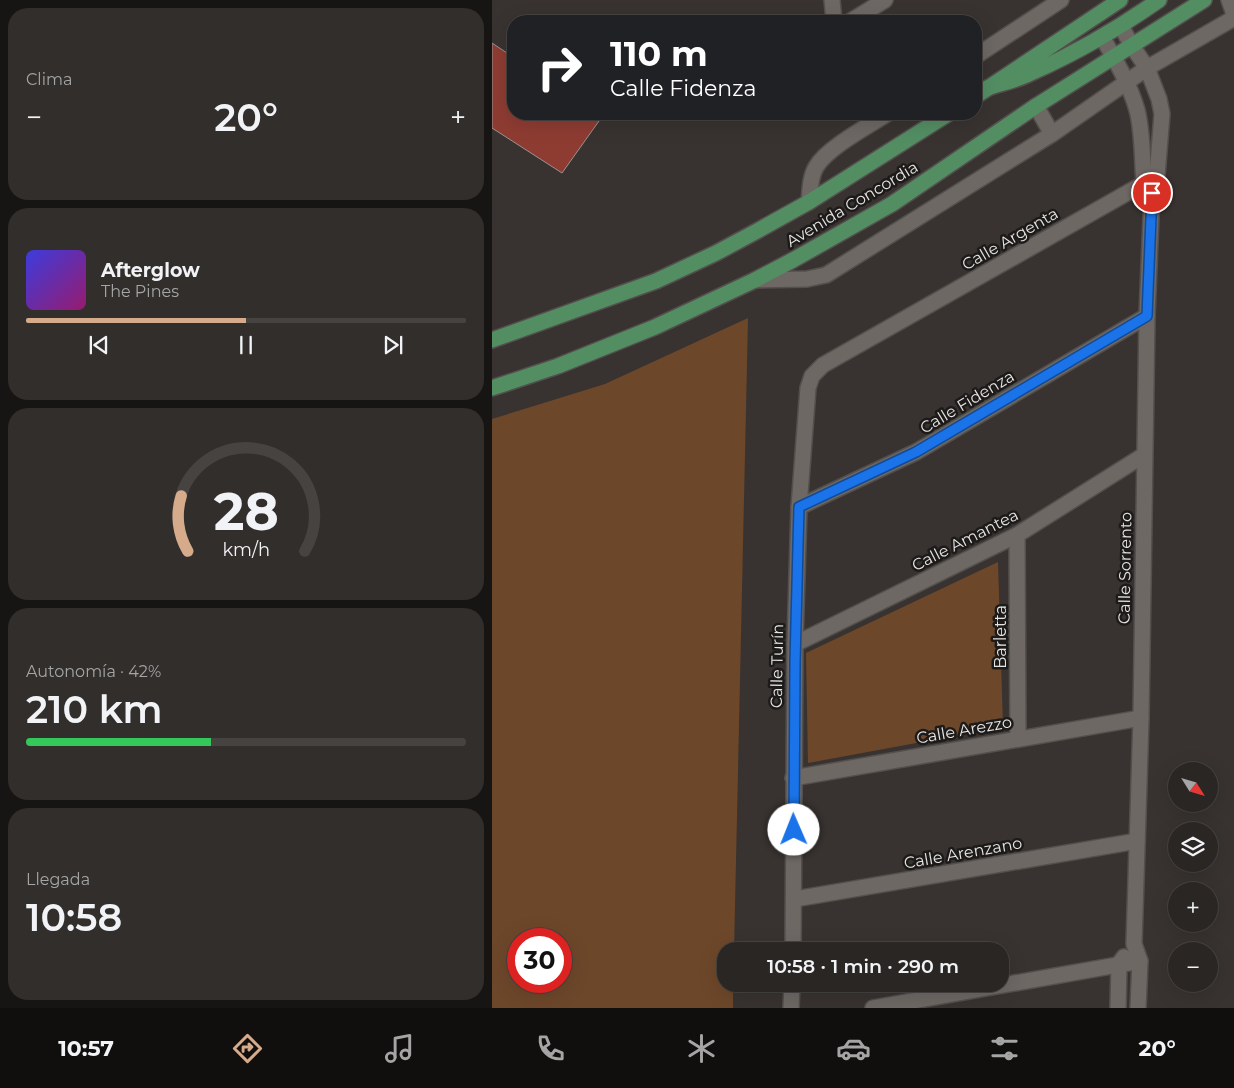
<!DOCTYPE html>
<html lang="es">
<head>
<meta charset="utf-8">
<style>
	body { margin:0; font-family:Montserrat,sans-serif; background:#322e2c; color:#f1f3f6; height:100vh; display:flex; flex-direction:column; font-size:19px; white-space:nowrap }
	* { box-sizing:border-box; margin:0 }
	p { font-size:16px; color:#a5a5a6 }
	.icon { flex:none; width:28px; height:28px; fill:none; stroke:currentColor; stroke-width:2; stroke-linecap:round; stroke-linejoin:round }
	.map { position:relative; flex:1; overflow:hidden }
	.details { display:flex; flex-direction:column; gap:8px; padding:8px; background:#171514; width:492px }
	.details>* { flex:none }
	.top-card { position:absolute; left:15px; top:15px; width:475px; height:105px; border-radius:20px; box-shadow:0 5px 20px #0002,0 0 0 1px #464341; background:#202124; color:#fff; overflow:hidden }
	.needle { width:32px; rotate:127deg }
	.fabs { position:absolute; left:676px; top:762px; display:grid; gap:10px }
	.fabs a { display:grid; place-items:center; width:50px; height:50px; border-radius:50%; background:#2a2624; box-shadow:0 5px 20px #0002,0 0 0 1px #464341; font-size:25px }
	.speed { position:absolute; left:15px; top:928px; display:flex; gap:10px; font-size:25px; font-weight:700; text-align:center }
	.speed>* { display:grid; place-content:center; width:65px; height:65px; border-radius:50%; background:#2a2624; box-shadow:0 5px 20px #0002,0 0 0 1px #464341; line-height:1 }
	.speed .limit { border:8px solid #d22; background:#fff; color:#111 }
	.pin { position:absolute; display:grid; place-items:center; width:42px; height:42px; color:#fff; margin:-21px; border:2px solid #fff; border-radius:50%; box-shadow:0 1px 5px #0007 }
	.me { position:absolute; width:55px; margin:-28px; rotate:359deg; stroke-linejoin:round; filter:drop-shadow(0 0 4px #0008) }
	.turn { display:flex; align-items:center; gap:18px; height:105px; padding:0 20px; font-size:22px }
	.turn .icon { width:65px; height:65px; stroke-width:2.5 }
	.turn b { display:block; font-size:35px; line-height:42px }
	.big { font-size:38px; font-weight:600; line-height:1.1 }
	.details .tile { flex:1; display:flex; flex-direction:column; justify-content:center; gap:8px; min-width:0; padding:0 18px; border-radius:20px; background:#322e2c }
	.details .dial { align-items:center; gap:0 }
	.dial svg { height:130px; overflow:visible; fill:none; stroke:#464341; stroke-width:7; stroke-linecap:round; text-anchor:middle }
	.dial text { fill:#f1f3f6; stroke:none }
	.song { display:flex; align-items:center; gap:15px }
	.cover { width:60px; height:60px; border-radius:8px; background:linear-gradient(135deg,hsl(240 70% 55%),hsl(320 70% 35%)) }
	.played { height:5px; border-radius:2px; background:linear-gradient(90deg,#d6ab8b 50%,#464341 50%) }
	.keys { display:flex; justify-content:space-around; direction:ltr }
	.heat { display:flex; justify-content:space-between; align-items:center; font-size:28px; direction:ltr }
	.charge { height:8px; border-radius:4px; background:linear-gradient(90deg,#34c759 42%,#464341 0) }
	.trip { position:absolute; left:225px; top:942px; width:292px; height:50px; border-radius:20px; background:#2a2624; box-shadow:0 5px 20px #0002,0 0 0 1px #464341; font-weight:600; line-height:50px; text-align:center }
	.tab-bar { display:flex; height:80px; justify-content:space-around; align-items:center; background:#110f0e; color:#a5a5a6 }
	.tab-bar .icon { width:35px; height:35px }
	.tab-bar .active { color:#d6ab8b }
	.tab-bar b { font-size:22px; color:#f1f3f6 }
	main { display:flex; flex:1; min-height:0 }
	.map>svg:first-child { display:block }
</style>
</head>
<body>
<main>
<section class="details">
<div class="tile"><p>Clima</p>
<div class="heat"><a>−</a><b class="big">20°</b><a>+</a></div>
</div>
<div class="tile">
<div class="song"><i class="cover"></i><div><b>Afterglow</b><p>The Pines</p></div></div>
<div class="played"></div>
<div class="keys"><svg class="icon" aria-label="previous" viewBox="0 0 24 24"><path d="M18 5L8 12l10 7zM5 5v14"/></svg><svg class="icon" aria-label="pause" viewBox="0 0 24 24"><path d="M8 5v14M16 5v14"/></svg><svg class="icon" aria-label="next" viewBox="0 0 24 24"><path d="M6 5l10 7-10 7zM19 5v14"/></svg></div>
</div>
<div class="tile dial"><svg viewBox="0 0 100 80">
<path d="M14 69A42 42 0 1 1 86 69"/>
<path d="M14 69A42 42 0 0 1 10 35" stroke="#d6ab8b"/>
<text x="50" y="56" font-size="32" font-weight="700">28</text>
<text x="50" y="72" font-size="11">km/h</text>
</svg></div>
<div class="tile"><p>Autonomía · 42%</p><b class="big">210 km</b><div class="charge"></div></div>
<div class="tile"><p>Llegada</p><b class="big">10:58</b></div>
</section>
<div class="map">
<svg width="742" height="1008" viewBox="0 0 742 1008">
	<rect width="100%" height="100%" fill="#383330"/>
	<!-- green -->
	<g fill="#6d472a" fill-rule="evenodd">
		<path d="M256,318L242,951H234V984H241V1008H0V419L113,384ZM26,939H69V981H26Z"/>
		<polygon points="506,562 511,727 316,763 314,653"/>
	</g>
	<!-- building -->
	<polygon fill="#8e3c32" stroke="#9a9391" points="0,43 21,57 21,114 112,114 70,173 0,128"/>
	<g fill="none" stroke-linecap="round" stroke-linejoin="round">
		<!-- minor casing -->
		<g stroke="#534f4d" stroke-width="18">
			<g id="minor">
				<polyline points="340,0 342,21"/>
				<polyline points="737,0 742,14"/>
				<polyline points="359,21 393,0"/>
				<polyline points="629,26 640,46 655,68 667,99 670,114 665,176 660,193 655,316 649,718 642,944 648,961 646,1008"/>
				<path d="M610,37C623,59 638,85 645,110C651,133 650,159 652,183"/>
				<polyline points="484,56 569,0"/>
				<polyline points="544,106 560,134"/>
				<path d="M317,202C318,191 318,177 324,167C335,148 376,126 395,114"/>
				<polyline points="263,280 315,279 334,275 560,134 655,68 742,18"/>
				<polyline points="307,507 424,452 655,316"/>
				<polyline points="525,535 526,738"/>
				<polyline points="303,644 525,535 652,455"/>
				<polyline points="301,778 649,718"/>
				<polyline points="303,899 645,841"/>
				<polyline points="301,951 303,644 307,507 316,388 320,376 331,365 665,176"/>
				<polyline points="299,1008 300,984"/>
				<polyline points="381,1008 648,961"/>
				<polyline points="626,1008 627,964 632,957"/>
			</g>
		</g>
		<!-- major casing -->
		<g stroke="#534f4d" stroke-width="18">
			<g id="major">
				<path d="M495,88C510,83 526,80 539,73C584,53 627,28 667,0"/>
				<polyline points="484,96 628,0"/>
				<polyline points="0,340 164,281 224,253 265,231 317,202 456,114"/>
				<polyline points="0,388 66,366 163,327 263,280 301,260 400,204 544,106 712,0"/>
			</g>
		</g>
		<!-- minor -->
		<use href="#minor" stroke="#6d6864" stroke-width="15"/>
		<!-- major -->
		<use href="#major" stroke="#538e63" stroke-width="15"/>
	</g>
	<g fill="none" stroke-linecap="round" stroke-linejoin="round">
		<!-- route casing -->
		<g stroke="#114b97" stroke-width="12">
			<polyline id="route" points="302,830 303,663 307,507 424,452 655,316 660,193"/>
		</g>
		<!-- route -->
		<use href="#route" stroke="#1a73e8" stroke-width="9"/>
	</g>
	<g text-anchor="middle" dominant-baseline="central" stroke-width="5" stroke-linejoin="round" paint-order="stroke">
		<!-- street labels -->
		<g font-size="16" fill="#e7e4e2" stroke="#1d1b1a">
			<text transform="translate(360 204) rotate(-31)">Avenida Concordia</text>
			<text transform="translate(518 239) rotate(-30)">Calle Argenta</text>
			<text transform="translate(475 402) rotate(-31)">Calle Fidenza</text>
			<text transform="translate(473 540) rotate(-27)">Calle Amantea</text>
			<text transform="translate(633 568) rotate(-89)">Calle Sorrento</text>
			<text transform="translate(508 637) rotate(-90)">Barletta</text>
			<text transform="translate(285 666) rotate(-89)">Calle Turín</text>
			<text transform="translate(472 730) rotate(-10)">Calle Arezzo</text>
			<text transform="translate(471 853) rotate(-10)">Calle Arenzano</text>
		</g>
	</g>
</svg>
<div class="fabs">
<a><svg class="needle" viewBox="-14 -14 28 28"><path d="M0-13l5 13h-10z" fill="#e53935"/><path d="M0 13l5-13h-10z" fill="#a5a5a6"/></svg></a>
<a><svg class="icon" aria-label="layers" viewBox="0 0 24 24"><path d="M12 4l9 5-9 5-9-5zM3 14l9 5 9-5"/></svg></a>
<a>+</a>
<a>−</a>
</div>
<div class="speed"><div class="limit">30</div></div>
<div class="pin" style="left:660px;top:193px;background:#d93025"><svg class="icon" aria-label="arrive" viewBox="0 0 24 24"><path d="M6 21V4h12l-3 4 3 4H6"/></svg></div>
<svg class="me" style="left:302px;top:830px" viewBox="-20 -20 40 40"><circle r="19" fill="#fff"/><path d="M0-13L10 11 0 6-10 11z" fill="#1a73e8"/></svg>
<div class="trip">10:58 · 1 min · 290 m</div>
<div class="top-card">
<div class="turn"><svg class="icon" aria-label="right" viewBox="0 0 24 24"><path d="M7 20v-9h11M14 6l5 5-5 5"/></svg><div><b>110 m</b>Calle Fidenza</div></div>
</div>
</div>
</main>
<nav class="tab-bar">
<b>10:57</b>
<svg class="icon active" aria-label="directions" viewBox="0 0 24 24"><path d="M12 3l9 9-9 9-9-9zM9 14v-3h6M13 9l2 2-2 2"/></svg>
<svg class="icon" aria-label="music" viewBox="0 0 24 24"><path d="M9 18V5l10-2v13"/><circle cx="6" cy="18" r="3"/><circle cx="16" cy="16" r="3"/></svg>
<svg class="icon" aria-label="phone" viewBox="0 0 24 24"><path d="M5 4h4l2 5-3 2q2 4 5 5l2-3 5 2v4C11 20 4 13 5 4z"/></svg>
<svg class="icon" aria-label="climate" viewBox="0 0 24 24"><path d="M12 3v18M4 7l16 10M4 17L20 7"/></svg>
<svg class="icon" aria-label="car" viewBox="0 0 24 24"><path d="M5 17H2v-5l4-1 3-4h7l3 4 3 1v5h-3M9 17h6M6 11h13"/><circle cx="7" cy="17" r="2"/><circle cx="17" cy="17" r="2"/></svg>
<svg class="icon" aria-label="filters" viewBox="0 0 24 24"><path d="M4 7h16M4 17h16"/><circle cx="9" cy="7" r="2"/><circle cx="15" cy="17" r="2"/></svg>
<b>20°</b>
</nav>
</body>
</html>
